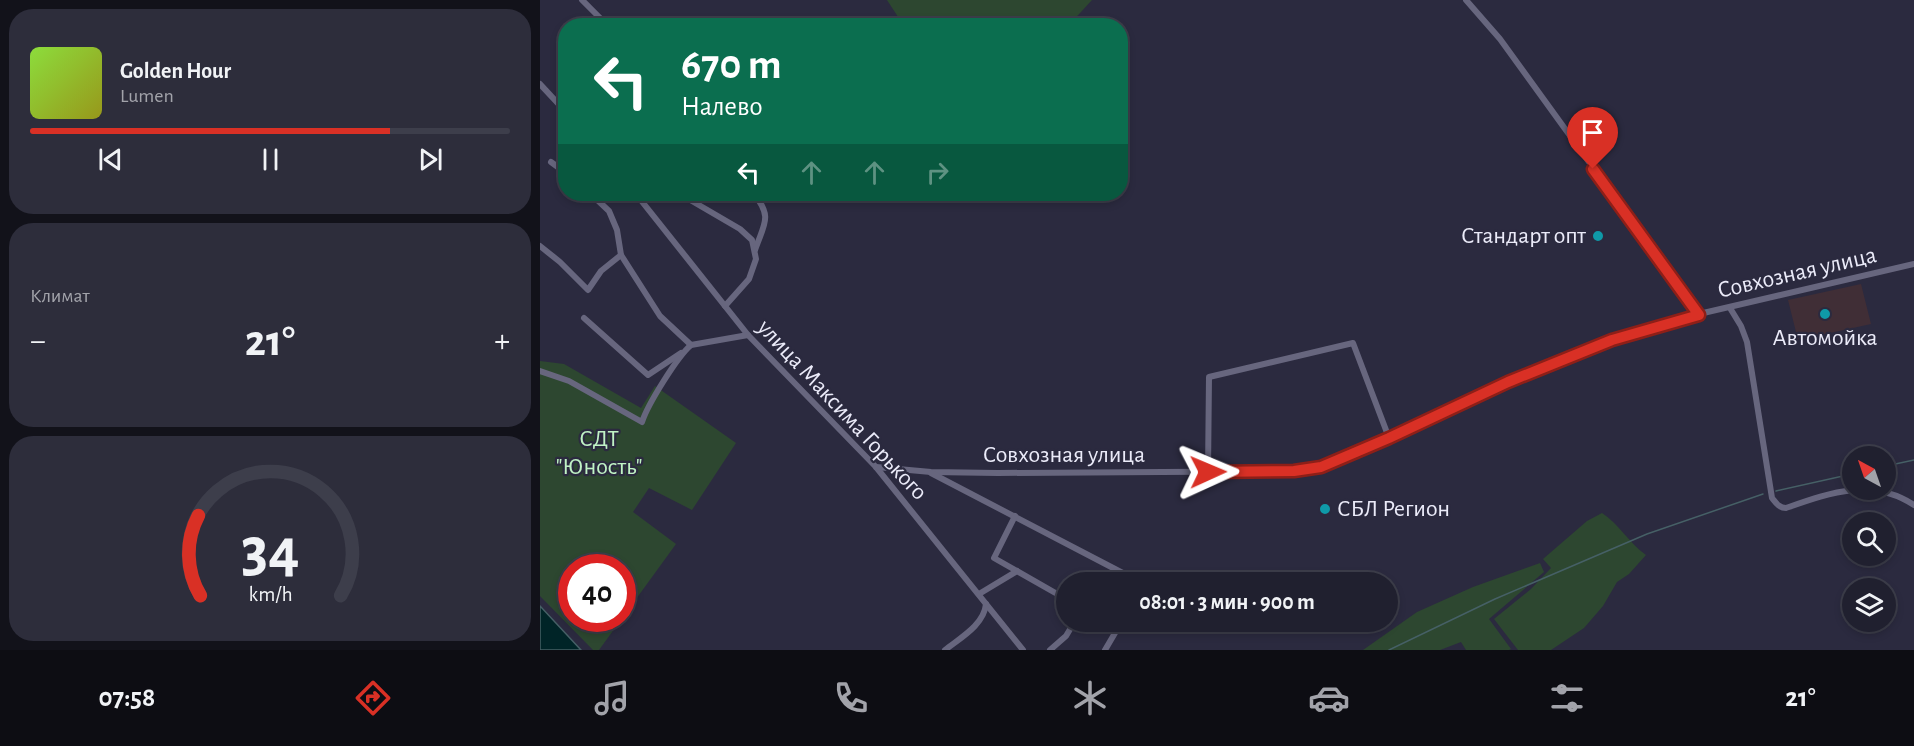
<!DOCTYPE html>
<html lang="ru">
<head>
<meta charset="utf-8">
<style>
	body { margin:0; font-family:"Alegreya Sans",sans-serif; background:#2d2d3b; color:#f1f3f6; height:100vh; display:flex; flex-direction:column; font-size:22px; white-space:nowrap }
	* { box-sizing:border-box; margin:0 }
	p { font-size:20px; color:#a2a3aa }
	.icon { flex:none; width:33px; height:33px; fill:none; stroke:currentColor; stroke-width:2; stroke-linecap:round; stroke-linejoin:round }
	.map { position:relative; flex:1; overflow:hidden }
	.sheet { display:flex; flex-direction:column; gap:9px; padding:9px; background:#12121a; width:540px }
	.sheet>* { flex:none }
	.guide { position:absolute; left:18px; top:18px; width:570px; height:183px; border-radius:24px; box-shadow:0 3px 9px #0003,0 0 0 2px #3d3e4b; background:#0b6e4f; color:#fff; overflow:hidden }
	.needle { width:39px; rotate:320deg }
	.fabs { position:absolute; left:1302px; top:446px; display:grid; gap:12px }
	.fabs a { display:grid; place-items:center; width:54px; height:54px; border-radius:50%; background:#20202f; box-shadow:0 3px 9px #0003,0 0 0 2px #3d3e4b; font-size:30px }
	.speed { position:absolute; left:18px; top:554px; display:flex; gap:12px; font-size:30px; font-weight:700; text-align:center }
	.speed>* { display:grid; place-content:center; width:78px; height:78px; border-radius:50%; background:#20202f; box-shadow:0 3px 9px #0003,0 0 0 2px #3d3e4b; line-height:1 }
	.speed .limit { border:9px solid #d22; background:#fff; color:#111 }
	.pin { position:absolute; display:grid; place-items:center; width:51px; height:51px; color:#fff; margin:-62px -26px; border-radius:50% 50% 50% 0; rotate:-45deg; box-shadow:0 0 6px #0007 }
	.pin .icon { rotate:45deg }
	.me { position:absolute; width:66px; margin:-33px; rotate:89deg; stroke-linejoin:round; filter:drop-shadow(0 0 4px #0008) }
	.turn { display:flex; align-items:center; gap:21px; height:126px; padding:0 24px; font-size:27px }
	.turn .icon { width:78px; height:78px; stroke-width:2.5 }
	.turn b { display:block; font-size:42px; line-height:51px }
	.lanes { display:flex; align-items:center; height:57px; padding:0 24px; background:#0003; justify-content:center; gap:30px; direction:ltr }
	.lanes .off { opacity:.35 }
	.big { font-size:45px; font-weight:700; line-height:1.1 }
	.sheet .card { flex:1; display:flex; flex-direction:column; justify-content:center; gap:9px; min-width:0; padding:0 21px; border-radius:24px; background:#2d2d3b }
	.sheet .dial { align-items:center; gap:0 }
	.dial svg { height:156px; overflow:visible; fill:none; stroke:#3d3e4b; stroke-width:7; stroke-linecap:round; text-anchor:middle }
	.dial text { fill:#f1f3f6; stroke:none }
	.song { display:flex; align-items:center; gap:18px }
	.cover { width:72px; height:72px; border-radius:9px; background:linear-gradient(135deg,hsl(90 70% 55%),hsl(60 70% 35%)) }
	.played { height:6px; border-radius:3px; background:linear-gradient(90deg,#d93025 75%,#3d3e4b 75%) }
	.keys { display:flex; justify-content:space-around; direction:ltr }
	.heat { display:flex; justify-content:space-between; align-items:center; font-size:33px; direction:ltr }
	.trip { position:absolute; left:516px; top:572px; width:342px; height:60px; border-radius:30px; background:#20202f; box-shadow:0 3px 9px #0003,0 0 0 2px #3d3e4b; font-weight:700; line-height:60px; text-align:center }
	.dock { display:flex; height:96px; justify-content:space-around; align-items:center; background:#0d0d13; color:#a2a3aa }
	.dock .icon { width:42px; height:42px }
	.dock .selected { color:#d93025 }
	.dock b { font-size:27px; color:#f1f3f6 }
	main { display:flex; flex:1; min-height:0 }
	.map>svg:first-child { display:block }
</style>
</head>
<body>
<main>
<section class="sheet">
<div class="card">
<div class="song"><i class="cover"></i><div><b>Golden Hour</b><p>Lumen</p></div></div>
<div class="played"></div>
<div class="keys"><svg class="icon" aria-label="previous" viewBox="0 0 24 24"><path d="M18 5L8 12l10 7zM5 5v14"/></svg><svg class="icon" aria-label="pause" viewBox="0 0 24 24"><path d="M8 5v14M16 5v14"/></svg><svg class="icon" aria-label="next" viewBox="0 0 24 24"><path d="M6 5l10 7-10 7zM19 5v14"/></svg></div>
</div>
<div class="card"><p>Климат</p>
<div class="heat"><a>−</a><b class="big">21°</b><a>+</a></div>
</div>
<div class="card dial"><svg viewBox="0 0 100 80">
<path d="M14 69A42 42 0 1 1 86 69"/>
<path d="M14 69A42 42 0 0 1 13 28" stroke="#d93025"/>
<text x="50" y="56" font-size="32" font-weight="700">34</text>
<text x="50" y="72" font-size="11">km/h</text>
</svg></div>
</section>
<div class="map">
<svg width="1374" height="650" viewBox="0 0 1374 650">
	<rect width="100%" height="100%" fill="#2b2a3f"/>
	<!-- industrial -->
	<polygon fill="#402e36" points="1321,284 1331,324 1258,340 1248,300"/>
	<!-- green -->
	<g fill="#2d4730" fill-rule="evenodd">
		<polygon points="347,0 552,0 529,25 364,26"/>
		<path d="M0,361L24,364L101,408L115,386L196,443L152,510L109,488L93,512L136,544L59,650H53L0,596ZM32,567H82V618H32Z"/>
		<path d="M1062,513C1079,524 1089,543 1106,555L1089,574L1077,582L1063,606L1044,628L1011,650H978L954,619L991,589L1011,568L1003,559L1047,521Z"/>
		<polygon points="1000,563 1004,572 949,619 971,649 969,650 926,650 921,642 900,650 823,650 877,612 933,587"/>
	</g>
	<!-- water -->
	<polygon fill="#002427" stroke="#466066" stroke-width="1.5" points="0,606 41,650 0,650"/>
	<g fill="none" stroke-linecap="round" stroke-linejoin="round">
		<!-- stream -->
		<g stroke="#466066" stroke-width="1.5">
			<polyline points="1346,466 1374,460"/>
			<polyline points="1236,491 1312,474"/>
			<polyline points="849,650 955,599 1107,534 1223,494"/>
		</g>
		<!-- minor -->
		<g stroke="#67667e" stroke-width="6">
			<polyline points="42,0 68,26"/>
			<polyline points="926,0 960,39 1159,314"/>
			<polyline points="0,84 26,112"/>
			<polyline points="11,162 26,173"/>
			<polyline points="51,194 69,211 77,230 81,255 120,316 151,345"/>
			<polyline points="96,194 208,335 336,467 483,650"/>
			<polyline points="140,194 200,229 212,240 216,259 209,279 185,306"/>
			<path d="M214,194C233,217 224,224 215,250"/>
			<polyline points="0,246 20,262 48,290 61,271 81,255"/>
			<path d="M1190,308L1201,326L1207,342L1232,498C1236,503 1239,508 1246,508C1289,493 1332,477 1374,505"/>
			<polyline points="44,318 108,375 141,353"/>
			<path d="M0,371L29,381L102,422C108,404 137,357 151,345L208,335"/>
			<polyline points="336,467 391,472 458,473 754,471 781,467 849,438 968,382 1072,340 1159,314 1374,264"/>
			<polyline points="668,472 669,377 813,343 849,438"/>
			<polyline points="391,473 600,582"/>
			<polyline points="475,516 454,558 526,599"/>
			<polyline points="439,594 477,571"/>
			<path d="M405,650C420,638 444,625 446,604"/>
			<polyline points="510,650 526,636 535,621"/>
			<polyline points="565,650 582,621"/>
		</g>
	</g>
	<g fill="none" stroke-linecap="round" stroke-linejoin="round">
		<!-- route casing -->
		<g stroke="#8d1f18" stroke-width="15">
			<polyline id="route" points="668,472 754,471 781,467 849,438 968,382 1072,340 1159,315 1053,169"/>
		</g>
		<!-- route -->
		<use href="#route" stroke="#d93025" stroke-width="10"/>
	</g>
	<!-- markers -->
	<g fill="#0f9aa8" stroke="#2b2a3f" stroke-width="2">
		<circle cx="1058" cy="236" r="6"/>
		<circle cx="1285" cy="314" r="6"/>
		<circle cx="785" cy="509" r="6"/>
	</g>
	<g text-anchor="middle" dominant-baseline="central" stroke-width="4.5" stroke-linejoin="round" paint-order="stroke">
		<!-- poi labels -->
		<g font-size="24" fill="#ebebf9" stroke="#2b2a3f" text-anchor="end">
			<text x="1046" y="236">Стандарт опт</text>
			<text x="1285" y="338" text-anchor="middle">Автомойка</text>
			<text x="797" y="509" text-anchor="start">СБЛ Регион</text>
		</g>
		<!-- street labels -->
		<g font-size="24" fill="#ebebf9" stroke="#2b2a3f">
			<text transform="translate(1257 273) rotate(-13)">Совхозная улица</text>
			<text transform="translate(302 410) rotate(47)">улица Максима Горького</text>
			<text x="524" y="455">Совхозная улица</text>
		</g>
		<!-- park labels -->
		<g font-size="24" fill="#c0f3c5" stroke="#2b2a3f">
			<text x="59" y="439">СДТ<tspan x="59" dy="28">"Юность"</tspan></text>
		</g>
	</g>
</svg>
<div class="fabs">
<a><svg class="needle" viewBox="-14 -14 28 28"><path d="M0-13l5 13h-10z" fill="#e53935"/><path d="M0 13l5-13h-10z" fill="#a2a3aa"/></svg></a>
<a><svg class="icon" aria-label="search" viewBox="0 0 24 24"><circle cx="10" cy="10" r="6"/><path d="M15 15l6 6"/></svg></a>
<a><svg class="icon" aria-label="layers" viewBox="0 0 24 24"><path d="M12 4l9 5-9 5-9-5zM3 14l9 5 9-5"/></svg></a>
</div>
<div class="speed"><div class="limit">40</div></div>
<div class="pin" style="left:1053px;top:169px;background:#d93025"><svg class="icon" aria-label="arrive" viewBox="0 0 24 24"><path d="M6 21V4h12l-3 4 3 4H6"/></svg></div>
<svg class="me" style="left:668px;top:472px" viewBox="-20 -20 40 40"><path d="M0-17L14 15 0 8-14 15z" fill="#d93025" stroke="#fff" stroke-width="4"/></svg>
<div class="trip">08:01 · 3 мин · 900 m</div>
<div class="guide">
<div class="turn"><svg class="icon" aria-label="left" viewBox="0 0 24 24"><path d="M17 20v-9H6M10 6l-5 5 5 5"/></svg><div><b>670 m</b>Налево</div></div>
<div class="lanes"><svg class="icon" aria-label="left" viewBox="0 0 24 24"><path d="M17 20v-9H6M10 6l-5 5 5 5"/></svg><svg class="icon off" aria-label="ahead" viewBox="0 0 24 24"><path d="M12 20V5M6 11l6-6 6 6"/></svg><svg class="icon off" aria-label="ahead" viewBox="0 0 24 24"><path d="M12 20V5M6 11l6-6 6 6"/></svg><svg class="icon off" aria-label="right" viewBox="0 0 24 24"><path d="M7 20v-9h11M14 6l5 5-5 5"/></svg></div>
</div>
</div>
</main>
<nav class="dock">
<b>07:58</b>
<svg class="icon selected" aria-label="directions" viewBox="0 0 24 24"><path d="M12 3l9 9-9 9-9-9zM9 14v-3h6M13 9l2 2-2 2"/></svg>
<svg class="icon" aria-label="music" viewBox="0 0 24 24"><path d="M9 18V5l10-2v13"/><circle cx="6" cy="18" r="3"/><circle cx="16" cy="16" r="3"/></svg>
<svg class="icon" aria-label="phone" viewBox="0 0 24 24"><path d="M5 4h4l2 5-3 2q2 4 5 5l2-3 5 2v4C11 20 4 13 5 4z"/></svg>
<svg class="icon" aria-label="climate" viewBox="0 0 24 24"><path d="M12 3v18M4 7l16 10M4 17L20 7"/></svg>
<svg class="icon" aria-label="car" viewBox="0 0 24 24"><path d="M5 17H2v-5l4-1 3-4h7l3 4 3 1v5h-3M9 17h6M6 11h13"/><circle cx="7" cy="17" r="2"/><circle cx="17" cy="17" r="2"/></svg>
<svg class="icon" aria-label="filters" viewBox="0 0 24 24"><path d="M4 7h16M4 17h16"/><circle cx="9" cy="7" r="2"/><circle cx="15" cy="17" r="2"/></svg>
<b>21°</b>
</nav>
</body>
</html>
